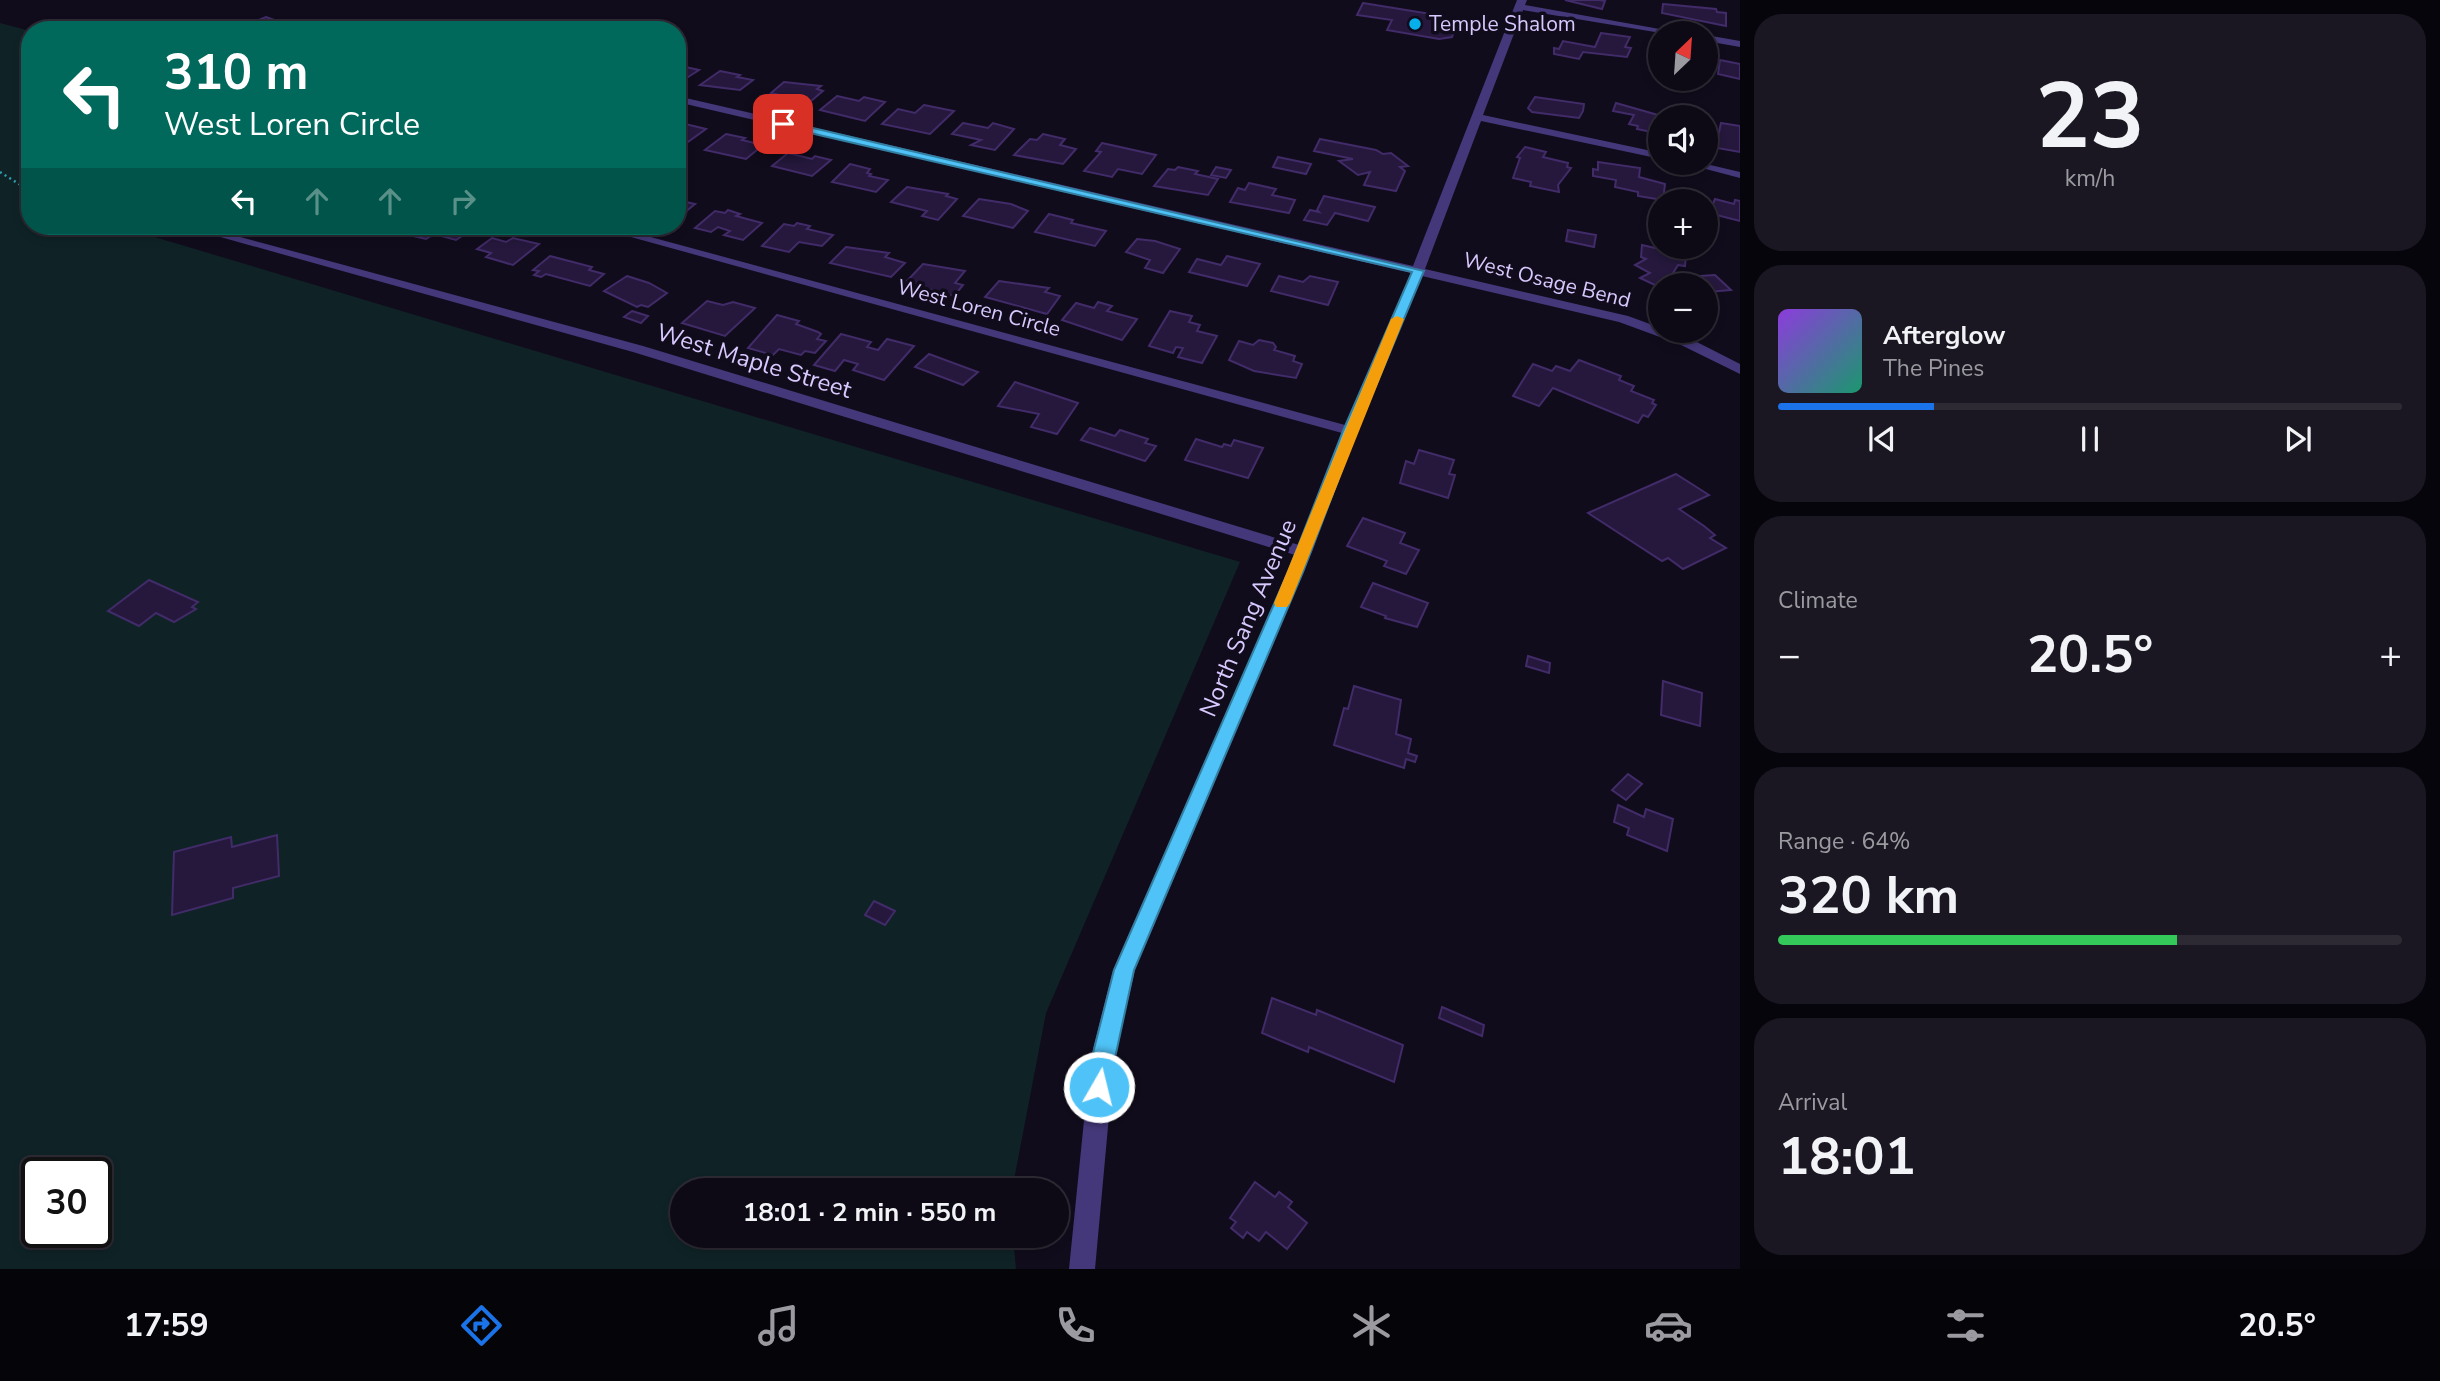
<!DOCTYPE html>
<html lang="en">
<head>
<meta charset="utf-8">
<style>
	body { margin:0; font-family:"Nunito Sans",sans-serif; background:#1b1722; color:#f1f3f6; height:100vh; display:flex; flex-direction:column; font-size:26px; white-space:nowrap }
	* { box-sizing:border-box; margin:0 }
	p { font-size:23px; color:#9a9aa0 }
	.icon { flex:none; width:38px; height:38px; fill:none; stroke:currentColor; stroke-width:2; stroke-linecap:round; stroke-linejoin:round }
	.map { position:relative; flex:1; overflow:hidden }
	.drawer { display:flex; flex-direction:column; gap:14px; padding:14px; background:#07050c; width:700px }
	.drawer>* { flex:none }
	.guide { position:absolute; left:21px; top:21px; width:665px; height:214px; border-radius:28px; box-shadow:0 4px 10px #0003,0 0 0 2px #2d2a34; background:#00695c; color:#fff; overflow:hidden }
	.needle { width:46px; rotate:25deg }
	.tools { position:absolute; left:1648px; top:21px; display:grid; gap:14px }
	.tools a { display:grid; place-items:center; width:70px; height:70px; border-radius:50%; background:#0d0915; box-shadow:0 4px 10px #0003,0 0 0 2px #2d2a34; font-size:35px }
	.speed { position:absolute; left:21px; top:1157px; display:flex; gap:14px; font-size:35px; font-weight:700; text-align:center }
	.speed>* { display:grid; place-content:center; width:91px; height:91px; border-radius:50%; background:#0d0915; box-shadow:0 4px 10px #0003,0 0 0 2px #2d2a34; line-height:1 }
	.speed .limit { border:4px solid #111; border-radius:10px; background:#fff; color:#111 }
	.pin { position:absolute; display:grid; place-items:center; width:60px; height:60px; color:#fff; margin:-30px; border-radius:14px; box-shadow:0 4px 10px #0006 }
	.me { position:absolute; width:77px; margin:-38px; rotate:8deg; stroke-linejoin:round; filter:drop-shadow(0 0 5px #0008) }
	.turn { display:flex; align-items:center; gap:24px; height:147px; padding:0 28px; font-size:32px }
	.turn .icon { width:91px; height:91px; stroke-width:2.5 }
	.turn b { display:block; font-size:49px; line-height:60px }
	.lanes { display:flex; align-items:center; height:66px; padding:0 28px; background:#0003; justify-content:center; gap:35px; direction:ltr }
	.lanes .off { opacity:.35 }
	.big { font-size:52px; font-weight:700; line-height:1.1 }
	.drawer .widget { flex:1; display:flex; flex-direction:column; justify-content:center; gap:10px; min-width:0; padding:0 24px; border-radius:28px; background:#1b1722 }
	.drawer .dial { align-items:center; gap:0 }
	.dial b { font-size:91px; line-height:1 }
	.song { display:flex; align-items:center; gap:21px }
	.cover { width:84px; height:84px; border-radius:10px; background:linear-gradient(135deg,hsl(270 70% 55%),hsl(160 70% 35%)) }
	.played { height:7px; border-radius:4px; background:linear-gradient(90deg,#1a73e8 25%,#2d2a34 25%) }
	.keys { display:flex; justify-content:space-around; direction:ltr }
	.heat { display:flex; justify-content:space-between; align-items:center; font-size:38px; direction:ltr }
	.charge { height:10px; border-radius:5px; background:linear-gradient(90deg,#34c759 64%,#2d2a34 0) }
	.trip { position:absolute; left:670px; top:1178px; width:399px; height:70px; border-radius:35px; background:#0d0915; box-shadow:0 4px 10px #0003,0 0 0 2px #2d2a34; font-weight:700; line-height:70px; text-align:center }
	.menu { display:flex; height:112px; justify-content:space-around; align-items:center; background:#050408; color:#9a9aa0 }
	.menu .icon { width:49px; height:49px }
	.menu .on { color:#1a73e8 }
	.menu b { font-size:32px; color:#f1f3f6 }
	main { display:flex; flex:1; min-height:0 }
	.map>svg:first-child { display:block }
</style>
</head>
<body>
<main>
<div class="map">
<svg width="1740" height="1269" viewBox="0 0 1740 1269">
	<rect width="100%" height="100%" fill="#110c1c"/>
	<!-- green -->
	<path fill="#0f2326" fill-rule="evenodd" d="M0,23L30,31V226H118L1240,562L1046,1013L1012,1190H682V1236H1013L1016,1269H0ZM37,1172H96V1232H37Z"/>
	<!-- building -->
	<g fill="#25183c" stroke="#412b68" stroke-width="2">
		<polygon points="1565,0 1600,0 1605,1 1602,9"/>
		<polygon points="1363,3 1443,16 1438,27 1454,31 1452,37 1439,39 1387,30 1392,20 1357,15"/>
		<polygon points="1663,4 1716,9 1717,12 1726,13 1726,26 1662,13"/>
		<polygon points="266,17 277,21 254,30 234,30"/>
		<polygon points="1601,33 1630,37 1625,47 1631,48 1627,57 1583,52 1579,59 1554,54 1554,48 1559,49 1563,41 1595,47"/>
		<polygon points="1720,60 1740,64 1740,79 1718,74"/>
		<polygon points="677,61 686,62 681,66 699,70 685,79 677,77"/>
		<polygon points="720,71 740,75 737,77 753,80 740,90 700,85"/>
		<polygon points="784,82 821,86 817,89 823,91 804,107 786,103 788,97 771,93"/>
		<polygon points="837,96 859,101 864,97 885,102 865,121 820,110"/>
		<polygon points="1535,97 1584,104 1583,111 1579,118 1532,112 1528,108"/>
		<polygon points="1616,103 1665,117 1661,117 1661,134 1637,129 1638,126 1629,124 1634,115 1613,111"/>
		<polygon points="924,105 954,111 930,134 882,124 898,109 915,113"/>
		<polygon points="677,122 706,129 681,147 677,146"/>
		<polygon points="963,123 988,128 993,123 1014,129 995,150 971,145 981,140 952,134"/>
		<polygon points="1721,123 1740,126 1740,152 1706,146 1706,135 1718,137"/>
		<polygon points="726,134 745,138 742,140 763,145 746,159 705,150"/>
		<polygon points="1043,134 1065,139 1060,145 1076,149 1063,164 1014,155 1030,139 1037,140"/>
		<polygon points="1320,139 1376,150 1383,154 1391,153 1408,166 1400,167 1405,171 1396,191 1364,185 1370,172 1358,175 1339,161 1353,159 1314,151"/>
		<polygon points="1102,143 1156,155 1142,174 1118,169 1112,177 1084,171 1101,152 1096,151"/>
		<polygon points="1525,147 1546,152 1543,157 1568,163 1567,167 1571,168 1558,185 1559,192 1530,186 1531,182 1513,178 1520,158 1517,157"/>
		<polygon points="788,153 812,159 815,156 831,160 812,176 772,166"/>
		<polygon points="1278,157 1311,164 1306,174 1273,167"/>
		<polygon points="1598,162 1640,168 1639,177 1665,184 1663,200 1638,196 1638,192 1615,187 1616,180 1593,176 1593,169 1598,170"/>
		<polygon points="850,164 870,169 867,173 871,174 869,176 888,180 876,192 832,182"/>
		<polygon points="1178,167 1198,171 1195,174 1218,179 1208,195 1154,186 1168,169 1175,170"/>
		<polygon points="1216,167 1231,170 1226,178 1211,175"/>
		<polygon points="1249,183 1276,189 1272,195 1295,200 1289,213 1230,202 1238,188 1245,190"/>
		<polygon points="907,187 948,194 946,196 957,199 938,220 922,216 927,211 891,202"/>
		<polygon points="677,195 684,197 682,201 695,204 679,217"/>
		<polygon points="1324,196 1375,207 1368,221 1335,213 1327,225 1304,220 1310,210 1319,212 1317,210"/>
		<polygon points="979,199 1011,204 1028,211 1013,228 963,216"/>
		<polygon points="1715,199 1734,204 1735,200 1740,201 1740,221 1709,213"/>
		<polygon points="728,210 740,214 736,216 762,223 743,240 724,235 730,231 718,227 711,232 695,228 715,211 725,213"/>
		<polygon points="1049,214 1073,220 1071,223 1106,231 1095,246 1035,232"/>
		<polygon points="797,223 810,226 807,229 833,235 822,246 799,242 789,252 762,246 784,224 794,226"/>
		<polygon points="477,226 456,240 434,234 426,239 413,236 420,230 409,227"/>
		<polygon points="1568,230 1596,235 1594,247 1566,241"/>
		<polygon points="492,238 506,242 513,238 539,244 513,265 486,257 491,253 477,249"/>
		<polygon points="1137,239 1155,241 1180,249 1163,273 1145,268 1150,260 1126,252"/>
		<polygon points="1642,245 1686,255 1685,266 1678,265 1673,273 1690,281 1705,280 1699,276 1715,275 1731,290 1708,292 1706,285 1661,285 1661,288 1640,278 1650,273 1635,265 1646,259 1641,257"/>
		<polygon points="846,247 889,253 885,257 905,263 891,277 830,263"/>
		<polygon points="550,256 592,267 589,270 604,274 590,286 546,274 541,277 534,275 539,271 533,270"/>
		<polygon points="1227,256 1260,264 1247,286 1189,272 1197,259 1221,265"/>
		<polygon points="923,264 965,271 955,283 963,285 954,296 905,283"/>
		<polygon points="627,276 649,283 667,293 648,307 641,305 637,307 604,291"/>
		<polygon points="1279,276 1303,282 1310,276 1338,282 1328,305 1271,291"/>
		<polygon points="999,281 1049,288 1045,292 1060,296 1047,314 985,297"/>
		<polygon points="707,301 723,305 733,302 755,308 725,336 682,323"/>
		<polygon points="1098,302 1112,306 1107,311 1137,319 1122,340 1062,320 1076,303 1094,308"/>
		<polygon points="632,311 648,316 641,323 624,317"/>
		<polygon points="1170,311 1192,316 1189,322 1200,325 1197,331 1217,336 1202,363 1178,357 1183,348 1176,347 1173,353 1149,346"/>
		<polygon points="777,315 799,321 796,324 818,332 821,334 817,339 826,341 815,353 805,351 801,355 779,349 773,355 748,348"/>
		<polygon points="841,334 871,342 867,347 878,350 887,339 914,346 884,380 853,370 858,364 844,360 835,371 814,365"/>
		<polygon points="1259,340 1273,343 1276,347 1274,350 1295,356 1293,361 1302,364 1296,378 1254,371 1229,360 1239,341 1253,345"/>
		<polygon points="929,354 978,372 963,385 915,367"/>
		<polygon points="1579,360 1621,376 1619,380 1634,386 1631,391 1654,400 1652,403 1656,405 1648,417 1643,415 1638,423 1553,388 1539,406 1513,396 1533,364 1552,371 1556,366 1570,371"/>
		<polygon points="1015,382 1078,403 1057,434 1031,427 1039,414 998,406"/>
		<polygon points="1090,428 1115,436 1120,430 1148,439 1145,443 1156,446 1145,461 1081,440"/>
		<polygon points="1196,439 1222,447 1224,444 1231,446 1234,440 1263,448 1248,478 1185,460"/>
		<polygon points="1419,450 1454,460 1449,474 1455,475 1448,498 1400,483 1406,461 1414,464"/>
		<polygon points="1676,474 1709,495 1679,509 1704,526 1715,535 1710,538 1726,548 1683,569 1668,558 1662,561 1588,513"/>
		<polygon points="1363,518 1405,533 1400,543 1419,550 1406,574 1384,566 1387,561 1347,546"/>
		<polygon points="149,580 198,602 192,607 196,609 174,622 156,613 139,626 108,611"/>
		<polygon points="1373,583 1428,603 1417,627 1385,618 1386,616 1361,607"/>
		<polygon points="1528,656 1550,663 1549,673 1526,666"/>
		<polygon points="1663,681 1702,693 1700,726 1661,715"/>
		<polygon points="1354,686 1401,700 1396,734 1411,739 1408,753 1417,756 1415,762 1406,759 1404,768 1334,745 1344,708 1348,709"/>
		<polygon points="1628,774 1642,784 1626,800 1612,790"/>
		<polygon points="1618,805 1644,817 1646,809 1673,819 1667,851 1627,835 1629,828 1614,822"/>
		<polygon points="277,835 279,876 233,888 233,898 172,915 174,852 231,837 232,847"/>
		<polygon points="874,901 895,911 885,925 865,915"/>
		<polygon points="1272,998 1316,1015 1317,1010 1403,1045 1394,1082 1309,1047 1308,1052 1262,1033"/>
		<polygon points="1442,1007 1484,1025 1482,1036 1439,1018"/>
		<polygon points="1255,1182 1275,1197 1279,1192 1292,1202 1288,1207 1307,1223 1287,1249 1266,1232 1259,1241 1247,1232 1243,1238 1231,1228 1236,1222 1230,1218"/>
	</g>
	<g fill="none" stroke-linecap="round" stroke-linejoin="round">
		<!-- path -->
		<polyline stroke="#309daa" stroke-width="2.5" stroke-dasharray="2 3.5" stroke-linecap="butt" points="0,172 30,191"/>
		<!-- minor -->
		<g fill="#45387a" fill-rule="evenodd">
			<polygon points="1517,0 1527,0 1525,5 1682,33 1661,33 1523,10 1483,115 1661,153 1661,159 1481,121 1425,269 1628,316 1661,328 1661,331 1689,338 1740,364 1740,374 1679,344 1619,322 1422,276 1357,431 1312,552 1135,970 1114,1061 1095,1269 1069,1269 1090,1061 1113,970 1295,555 633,352 181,226 200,226 643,346 1299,545 1342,433 591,226 610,226 1345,425 1411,273 677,102 677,96 1413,266"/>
			<polygon points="1706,35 1740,41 1740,47 1706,41"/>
			<polygon points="1683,163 1702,163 1740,172 1740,178"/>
		</g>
	</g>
	<!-- route -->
	<polygon fill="#4fc3f7" stroke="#337fa1" stroke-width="2" points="783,121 1424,271 1357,431 1303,572 1134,970 1107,1095 1099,1098 1091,1095 1088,1087 1091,1061 1114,970 1288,572 1343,431 1412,272 780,126"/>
	<!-- slow -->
	<polygon fill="#f59e0b" points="1397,316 1404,319 1290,603 1287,607 1276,607 1274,603 1391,319"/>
	<!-- markers -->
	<circle fill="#07afeb" stroke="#110c1c" stroke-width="2.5" cx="1415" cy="24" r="7"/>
	<g text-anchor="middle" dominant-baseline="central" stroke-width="7" stroke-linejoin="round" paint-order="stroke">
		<!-- far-poi labels -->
		<g font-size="21" fill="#d7c8fd" stroke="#110c1c" text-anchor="start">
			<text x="1429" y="24">Temple Shalom</text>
		</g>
		<!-- far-street labels -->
		<g font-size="21" fill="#d7c8fd" stroke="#110c1c">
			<text transform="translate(1547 280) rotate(14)">West Osage Bend</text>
			<text transform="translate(979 308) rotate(15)">West Loren Circle</text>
		</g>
		<!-- street labels -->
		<g font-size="24" fill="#d7c8fd" stroke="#110c1c">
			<text transform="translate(754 361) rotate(17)">West Maple Street</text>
			<text transform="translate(1248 618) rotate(-67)">North Sang Avenue</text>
		</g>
	</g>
</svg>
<div class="tools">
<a><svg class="needle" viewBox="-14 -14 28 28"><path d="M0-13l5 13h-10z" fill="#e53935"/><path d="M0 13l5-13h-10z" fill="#9a9aa0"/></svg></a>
<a><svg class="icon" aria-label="sound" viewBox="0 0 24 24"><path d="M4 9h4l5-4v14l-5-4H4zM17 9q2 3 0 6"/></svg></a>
<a>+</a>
<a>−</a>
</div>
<div class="speed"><div class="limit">30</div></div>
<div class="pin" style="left:783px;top:124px;background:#d93025"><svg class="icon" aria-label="arrive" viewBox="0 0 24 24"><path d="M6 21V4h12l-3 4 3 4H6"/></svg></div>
<svg class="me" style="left:1099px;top:1087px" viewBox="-20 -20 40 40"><circle r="17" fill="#4fc3f7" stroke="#fff" stroke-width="3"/><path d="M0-11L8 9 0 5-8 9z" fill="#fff"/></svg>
<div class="trip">18:01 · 2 min · 550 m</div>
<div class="guide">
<div class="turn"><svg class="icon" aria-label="left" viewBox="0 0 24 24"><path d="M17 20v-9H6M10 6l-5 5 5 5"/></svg><div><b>310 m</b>West Loren Circle</div></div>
<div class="lanes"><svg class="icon" aria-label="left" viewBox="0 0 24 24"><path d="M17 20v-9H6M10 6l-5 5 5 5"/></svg><svg class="icon off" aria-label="ahead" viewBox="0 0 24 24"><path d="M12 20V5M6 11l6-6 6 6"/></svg><svg class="icon off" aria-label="ahead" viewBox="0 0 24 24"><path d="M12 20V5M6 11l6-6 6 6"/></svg><svg class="icon off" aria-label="right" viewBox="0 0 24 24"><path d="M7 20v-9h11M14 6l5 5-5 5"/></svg></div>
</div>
</div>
<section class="drawer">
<div class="widget dial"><b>23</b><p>km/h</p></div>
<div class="widget">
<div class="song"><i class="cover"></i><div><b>Afterglow</b><p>The Pines</p></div></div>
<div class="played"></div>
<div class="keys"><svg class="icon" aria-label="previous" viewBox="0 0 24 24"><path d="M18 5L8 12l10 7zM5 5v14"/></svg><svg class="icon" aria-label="pause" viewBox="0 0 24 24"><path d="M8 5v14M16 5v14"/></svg><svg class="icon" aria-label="next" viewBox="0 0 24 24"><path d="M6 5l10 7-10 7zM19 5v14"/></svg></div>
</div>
<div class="widget"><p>Climate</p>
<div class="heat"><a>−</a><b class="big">20.5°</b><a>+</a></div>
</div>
<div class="widget"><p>Range · 64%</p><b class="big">320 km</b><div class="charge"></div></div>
<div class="widget"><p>Arrival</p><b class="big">18:01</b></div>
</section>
</main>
<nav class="menu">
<b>17:59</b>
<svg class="icon on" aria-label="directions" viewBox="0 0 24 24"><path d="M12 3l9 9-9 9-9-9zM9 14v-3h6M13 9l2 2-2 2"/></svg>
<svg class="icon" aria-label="music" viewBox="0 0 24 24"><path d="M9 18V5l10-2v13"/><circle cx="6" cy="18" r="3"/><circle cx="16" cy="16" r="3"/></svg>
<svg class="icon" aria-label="phone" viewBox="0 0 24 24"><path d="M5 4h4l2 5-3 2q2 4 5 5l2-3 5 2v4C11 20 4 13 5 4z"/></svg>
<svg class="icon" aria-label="climate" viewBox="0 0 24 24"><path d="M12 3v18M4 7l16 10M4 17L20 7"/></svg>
<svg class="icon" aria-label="car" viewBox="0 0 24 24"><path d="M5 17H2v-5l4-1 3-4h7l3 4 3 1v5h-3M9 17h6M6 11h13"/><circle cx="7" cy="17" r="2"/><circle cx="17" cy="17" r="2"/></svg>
<svg class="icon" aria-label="filters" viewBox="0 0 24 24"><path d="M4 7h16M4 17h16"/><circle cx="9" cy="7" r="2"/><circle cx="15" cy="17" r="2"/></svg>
<b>20.5°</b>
</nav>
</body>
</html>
